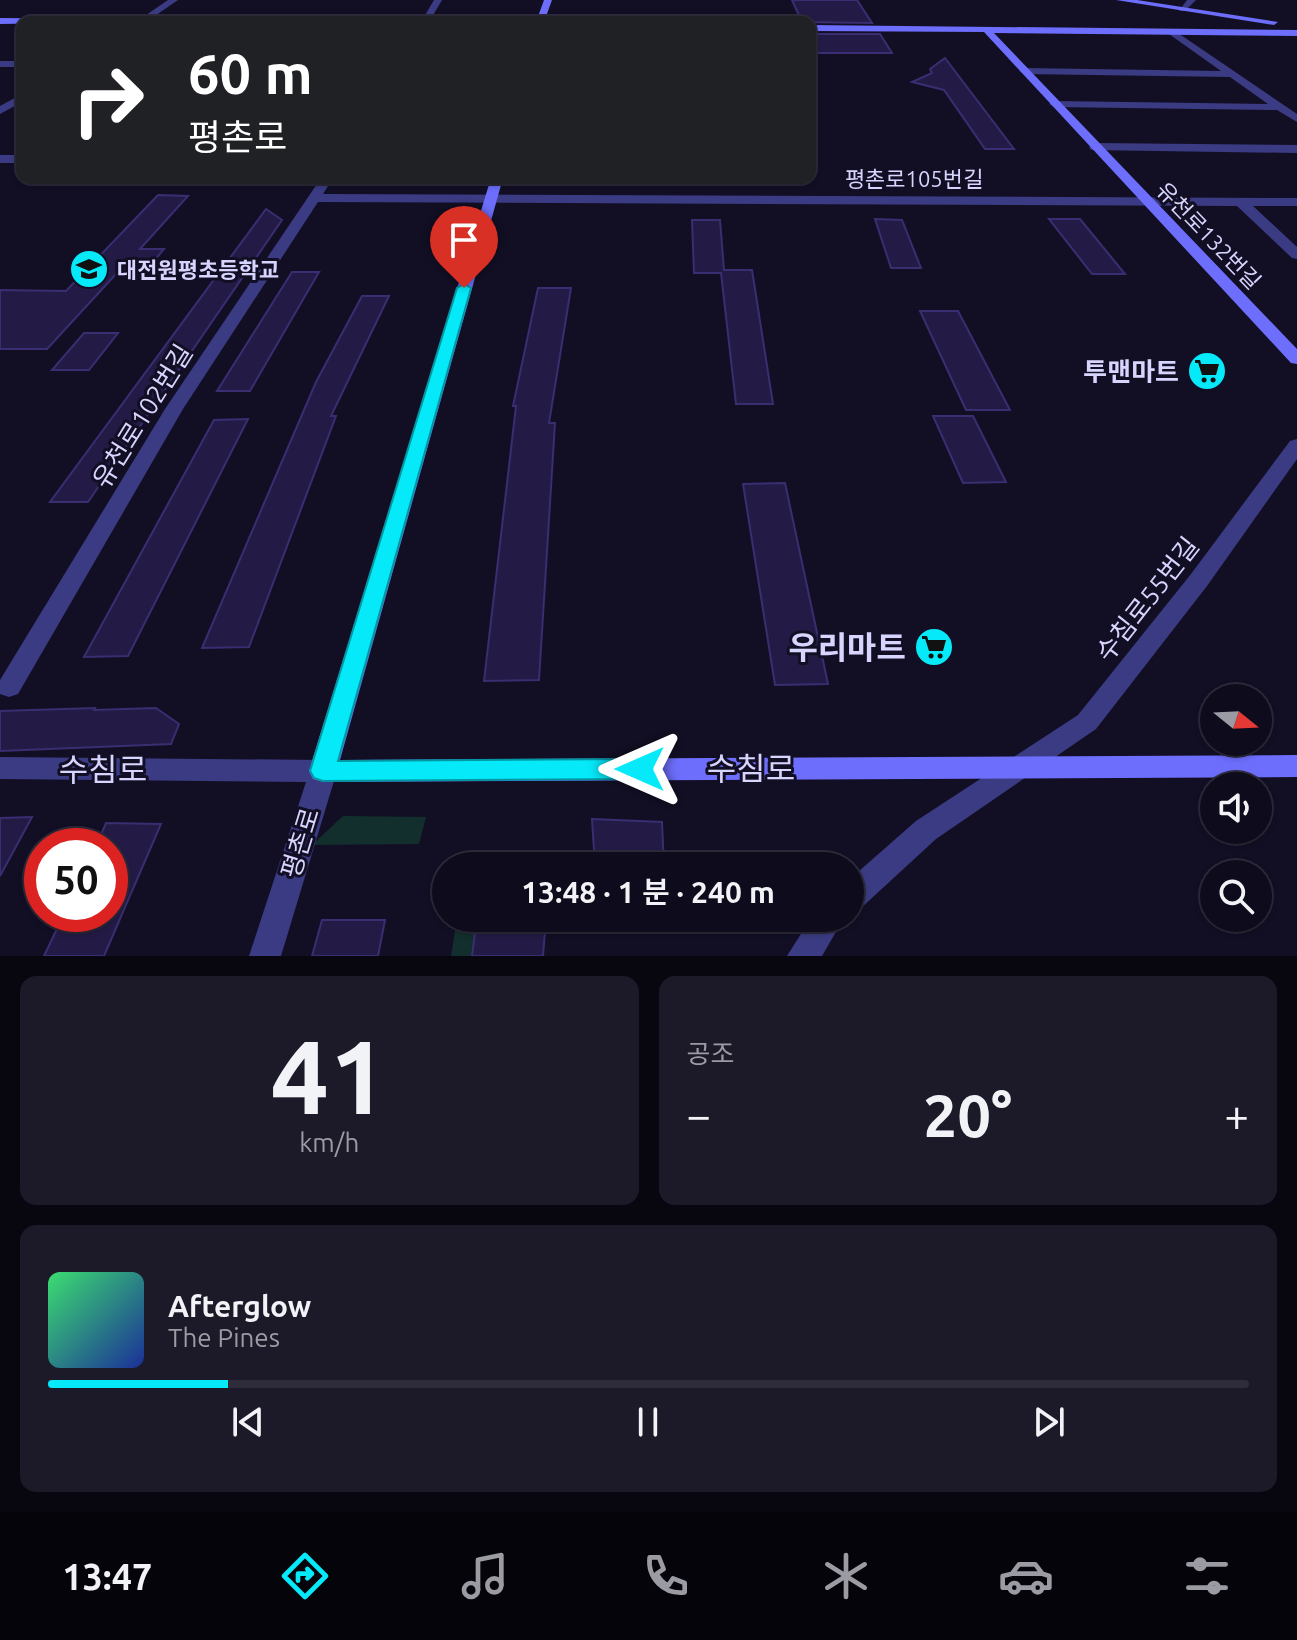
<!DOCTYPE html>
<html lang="ko">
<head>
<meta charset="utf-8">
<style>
	body { margin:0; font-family:Ubuntu,"Noto Sans KR",sans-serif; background:#1c1929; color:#f1f3f6; height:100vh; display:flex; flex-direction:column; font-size:30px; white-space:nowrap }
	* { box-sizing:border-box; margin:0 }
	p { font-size:26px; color:#9b9ba3 }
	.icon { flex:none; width:44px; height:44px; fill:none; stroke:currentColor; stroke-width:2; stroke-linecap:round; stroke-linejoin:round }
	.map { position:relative; height:956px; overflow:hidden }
	.sheet { display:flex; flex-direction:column; gap:20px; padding:20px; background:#08060f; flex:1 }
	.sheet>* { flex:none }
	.top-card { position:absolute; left:16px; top:16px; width:800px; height:168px; border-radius:16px; box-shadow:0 2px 6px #0004,0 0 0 2px #2e2b3b; background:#202124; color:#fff; overflow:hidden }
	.needle { width:52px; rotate:108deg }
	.fabs { position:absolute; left:1200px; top:684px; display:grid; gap:16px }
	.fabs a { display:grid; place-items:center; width:72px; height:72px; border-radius:50%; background:#0e0b1c; box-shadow:0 2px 6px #0004,0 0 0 2px #2e2b3b; font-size:40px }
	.speed { position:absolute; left:24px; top:828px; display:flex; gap:16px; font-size:40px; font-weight:700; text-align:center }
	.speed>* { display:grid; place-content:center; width:104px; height:104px; border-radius:50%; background:#0e0b1c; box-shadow:0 2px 6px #0004,0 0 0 2px #2e2b3b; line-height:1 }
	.speed .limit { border:12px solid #d22; background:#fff; color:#111 }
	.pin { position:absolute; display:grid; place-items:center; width:68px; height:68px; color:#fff; margin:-82px -34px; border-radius:50% 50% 50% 0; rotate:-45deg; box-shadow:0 0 8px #0007 }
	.pin .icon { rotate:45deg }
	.me { position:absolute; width:88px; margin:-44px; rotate:270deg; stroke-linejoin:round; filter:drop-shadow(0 0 6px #0008) }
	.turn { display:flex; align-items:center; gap:28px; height:168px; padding:0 40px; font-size:36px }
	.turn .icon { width:104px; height:104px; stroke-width:2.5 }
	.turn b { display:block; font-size:56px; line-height:68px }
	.big { font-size:60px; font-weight:600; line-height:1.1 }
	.sheet .tile { flex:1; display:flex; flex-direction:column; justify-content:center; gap:12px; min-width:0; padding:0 28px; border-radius:16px; background:#1c1929 }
	.sheet .dial { align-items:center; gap:0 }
	.dial b { font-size:104px; line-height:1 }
	.song { display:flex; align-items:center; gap:24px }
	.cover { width:96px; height:96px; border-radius:12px; background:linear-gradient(135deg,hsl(140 70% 55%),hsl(230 70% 35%)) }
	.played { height:8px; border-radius:4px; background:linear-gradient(90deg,#05e9f9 15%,#2e2b3b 15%) }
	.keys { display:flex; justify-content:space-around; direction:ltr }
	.heat { display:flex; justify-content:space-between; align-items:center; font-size:44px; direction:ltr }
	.sheet .tiles { flex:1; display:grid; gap:20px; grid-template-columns:1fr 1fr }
	.tile:last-child { grid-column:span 2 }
	.trip { position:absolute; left:432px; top:852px; width:432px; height:80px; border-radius:40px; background:#0e0b1c; box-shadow:0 2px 6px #0004,0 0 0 2px #2e2b3b; font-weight:600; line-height:80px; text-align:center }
	.dock { display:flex; height:128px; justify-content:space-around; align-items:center; background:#06040b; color:#9b9ba3 }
	.dock .icon { width:56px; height:56px }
	.dock .current { color:#05e9f9 }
	.dock b { font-size:36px; color:#f1f3f6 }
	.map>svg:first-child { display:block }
</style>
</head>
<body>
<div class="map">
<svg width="1297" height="956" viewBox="0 0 1297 956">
	<rect width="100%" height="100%" fill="#120f25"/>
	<!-- green -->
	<g fill="#122f2d">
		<polygon points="343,816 426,817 419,844 312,845"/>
		<polygon points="457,918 477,918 472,956 451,956"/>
	</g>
	<!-- building -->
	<g fill="#231b45" stroke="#392e71" stroke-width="2">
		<polygon points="792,0 857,0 872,23 802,22"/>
		<polygon points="810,34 880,34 892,53 817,53"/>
		<polygon points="945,58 1014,149 985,149 944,90 912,82 932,73 930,69"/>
		<polygon points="158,195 188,196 140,249 164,249 143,274 116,274 47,349 0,349 0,290 66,291"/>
		<polygon points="266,209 282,220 88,502 50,502"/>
		<polygon points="875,219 902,220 921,268 891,268"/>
		<polygon points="1049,219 1080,219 1125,274 1092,274"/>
		<polygon points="692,220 720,220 724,270 752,270 773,404 736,404 721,273 694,273"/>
		<polygon points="292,272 319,272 250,391 217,391"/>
		<polygon points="538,288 571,288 549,423 555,423 539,680 484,681 516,406 513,406"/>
		<polygon points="362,296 389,296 331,416 336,416 249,647 202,648 316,382"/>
		<polygon points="920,311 958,311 1010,410 966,410"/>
		<polygon points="84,333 118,333 89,370 52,370"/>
		<polygon points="933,416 973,416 1006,482 963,483"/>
		<polygon points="248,419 128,656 84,657 214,420"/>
		<polygon points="785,483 828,684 775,685 743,484"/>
		<polygon points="95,708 94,710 156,708 179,724 171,744 0,751 0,711"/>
		<polygon points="32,817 0,876 0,818"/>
		<polygon points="592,819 662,822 664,866 595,866"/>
		<polygon points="106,823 161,824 104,956 44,956 64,914 110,914 110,846 96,846"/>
		<polygon points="477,918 546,918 543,956 472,956"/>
		<polygon points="322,920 385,920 378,956 312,956"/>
	</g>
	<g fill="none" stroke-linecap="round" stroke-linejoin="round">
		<!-- street -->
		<g fill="#3b3b83" fill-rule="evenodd">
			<polygon points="168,0 178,0 146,22 136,22"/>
			<polygon points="434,0 442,0 429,22 421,22"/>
			<polygon points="1187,0 1196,0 1185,11 1179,11"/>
			<polygon points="1172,29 1297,114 1297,122 1277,110 1054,107 1049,104 1054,101 1268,104 1230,77 1024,74 1019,71 1024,68 1221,71 1169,34"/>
			<rect x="0" y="61" width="22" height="6"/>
			<polygon points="22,94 22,102 0,114 0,106"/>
			<polygon points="1095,143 1297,145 1297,153 1091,150 1089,147"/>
			<rect x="0" y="155" width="22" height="8"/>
			<polygon points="321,178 333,178 323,194 1297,198 1297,206 1253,206 1297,247 1297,259 1292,258 1237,206 318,202 183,409 18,694 9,697 0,694 0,680 165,409"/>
			<polygon points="1297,439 1297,459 1207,586 1096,729 936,839 861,908 850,912 850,879 916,821 1078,715 1191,574 1290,441"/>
			<polygon points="0,757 323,760 333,763 337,771 281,956 249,956 306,782 0,779"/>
			<polygon points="811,918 844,918 822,956 787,956"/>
		</g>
		<!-- secondary -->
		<g fill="#6d6efc" fill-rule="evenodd">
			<polygon points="544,0 552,0 544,22 536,22"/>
			<polygon points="1116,0 1137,0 1278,22 1274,25"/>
			<polygon points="0,18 119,19 123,22 0,24"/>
			<polygon points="810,25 1297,30 1297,36 994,33 1297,349 1297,364 1291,363 984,32 810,31"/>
			<polygon points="491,178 503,178 340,760 1297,755 1297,777 323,782 313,779 309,771"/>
		</g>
	</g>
	<!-- route -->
	<polygon fill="#05e9f9" stroke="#0397a2" stroke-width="2" points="464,284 471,288 338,761 640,759 649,762 653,769 649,776 640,779 323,781 314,778 310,771 457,288"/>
	<!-- icons -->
	<defs>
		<g id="school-disc" transform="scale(2)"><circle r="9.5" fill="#05e9f9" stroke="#120f25"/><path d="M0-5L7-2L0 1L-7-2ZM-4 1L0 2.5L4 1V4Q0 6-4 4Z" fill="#111"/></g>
		<g id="supermarket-disc" transform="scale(2)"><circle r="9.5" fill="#05e9f9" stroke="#120f25"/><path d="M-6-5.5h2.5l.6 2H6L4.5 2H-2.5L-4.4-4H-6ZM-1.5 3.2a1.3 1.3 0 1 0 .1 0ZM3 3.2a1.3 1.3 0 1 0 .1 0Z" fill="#111"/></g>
	</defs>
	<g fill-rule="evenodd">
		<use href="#school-disc" x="89" y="269"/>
		<use href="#supermarket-disc" x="1207" y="371"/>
		<use href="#supermarket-disc" x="934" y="647"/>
	</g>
	<g text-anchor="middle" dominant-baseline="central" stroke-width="6" stroke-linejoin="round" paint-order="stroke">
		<!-- far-street labels -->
		<g font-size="22" fill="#d7d4fe" stroke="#120f25">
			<text x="914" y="178">평촌로105번길</text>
			<text transform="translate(1209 235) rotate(46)">유천로132번길</text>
		</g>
		<!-- far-poi labels -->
		<g font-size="22" font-weight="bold" fill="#d7d4fe" stroke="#120f25" text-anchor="start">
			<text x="117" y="269">대전원평초등학교</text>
		</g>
		<!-- poi labels -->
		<g font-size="26" font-weight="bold" fill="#d7d4fe" stroke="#120f25" text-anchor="end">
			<text x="1179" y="371">투맨마트</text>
		</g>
		<!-- street labels -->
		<g font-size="26" fill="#d7d4fe" stroke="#120f25">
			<text transform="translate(142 416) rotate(-58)">유천로102번길</text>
			<text transform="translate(1147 599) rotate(-52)">수침로55번길</text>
			<text transform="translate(300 843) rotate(-73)">평촌로</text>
		</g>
		<!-- near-poi labels -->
		<g font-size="32" font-weight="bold" fill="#d7d4fe" stroke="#120f25" text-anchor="end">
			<text x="906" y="647">우리마트</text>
		</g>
		<!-- near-street labels -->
		<g font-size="32" fill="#d7d4fe" stroke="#120f25">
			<text x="751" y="768">수침로</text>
			<text x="103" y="769">수침로</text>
		</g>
	</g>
</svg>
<div class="fabs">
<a><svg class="needle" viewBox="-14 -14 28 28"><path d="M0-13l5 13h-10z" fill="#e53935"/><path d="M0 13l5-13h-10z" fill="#9b9ba3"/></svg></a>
<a><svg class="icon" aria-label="sound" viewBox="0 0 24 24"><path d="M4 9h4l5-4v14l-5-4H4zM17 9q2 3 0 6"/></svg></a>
<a><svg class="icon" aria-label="search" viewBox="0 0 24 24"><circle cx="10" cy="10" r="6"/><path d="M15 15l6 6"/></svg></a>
</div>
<div class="speed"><div class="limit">50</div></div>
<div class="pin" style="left:464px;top:288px;background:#d93025"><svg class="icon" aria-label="arrive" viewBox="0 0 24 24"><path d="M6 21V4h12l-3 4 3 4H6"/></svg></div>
<svg class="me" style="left:640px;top:769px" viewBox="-20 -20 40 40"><path d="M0-17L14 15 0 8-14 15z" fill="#05e9f9" stroke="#fff" stroke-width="4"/></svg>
<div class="trip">13:48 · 1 분 · 240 m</div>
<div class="top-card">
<div class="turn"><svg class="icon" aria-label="right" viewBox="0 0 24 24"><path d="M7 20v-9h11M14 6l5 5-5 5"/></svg><div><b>60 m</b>평촌로</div></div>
</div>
</div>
<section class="sheet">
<div class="tiles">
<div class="tile dial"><b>41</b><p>km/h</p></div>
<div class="tile"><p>공조</p>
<div class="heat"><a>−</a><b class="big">20°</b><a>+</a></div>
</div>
<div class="tile">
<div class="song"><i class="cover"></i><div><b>Afterglow</b><p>The Pines</p></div></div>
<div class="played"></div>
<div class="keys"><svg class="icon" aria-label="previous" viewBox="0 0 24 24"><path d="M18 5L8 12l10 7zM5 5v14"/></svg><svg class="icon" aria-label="pause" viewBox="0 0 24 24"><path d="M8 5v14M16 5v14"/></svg><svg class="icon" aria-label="next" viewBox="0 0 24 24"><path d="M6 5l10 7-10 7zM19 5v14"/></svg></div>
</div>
</div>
</section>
<nav class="dock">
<b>13:47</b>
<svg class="icon current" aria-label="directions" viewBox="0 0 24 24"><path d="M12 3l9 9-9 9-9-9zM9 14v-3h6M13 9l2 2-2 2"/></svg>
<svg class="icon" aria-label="music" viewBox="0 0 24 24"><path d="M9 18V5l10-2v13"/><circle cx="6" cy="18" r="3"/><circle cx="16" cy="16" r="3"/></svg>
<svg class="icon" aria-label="phone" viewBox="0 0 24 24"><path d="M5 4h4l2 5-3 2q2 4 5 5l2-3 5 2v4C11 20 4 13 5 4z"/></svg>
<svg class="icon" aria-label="climate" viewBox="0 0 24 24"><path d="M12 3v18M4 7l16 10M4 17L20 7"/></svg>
<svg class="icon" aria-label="car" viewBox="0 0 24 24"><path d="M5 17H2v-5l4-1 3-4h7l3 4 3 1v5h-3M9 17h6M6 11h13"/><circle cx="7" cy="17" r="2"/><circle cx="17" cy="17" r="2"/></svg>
<svg class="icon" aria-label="filters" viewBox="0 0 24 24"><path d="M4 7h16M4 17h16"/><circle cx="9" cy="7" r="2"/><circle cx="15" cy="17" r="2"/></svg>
</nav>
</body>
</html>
